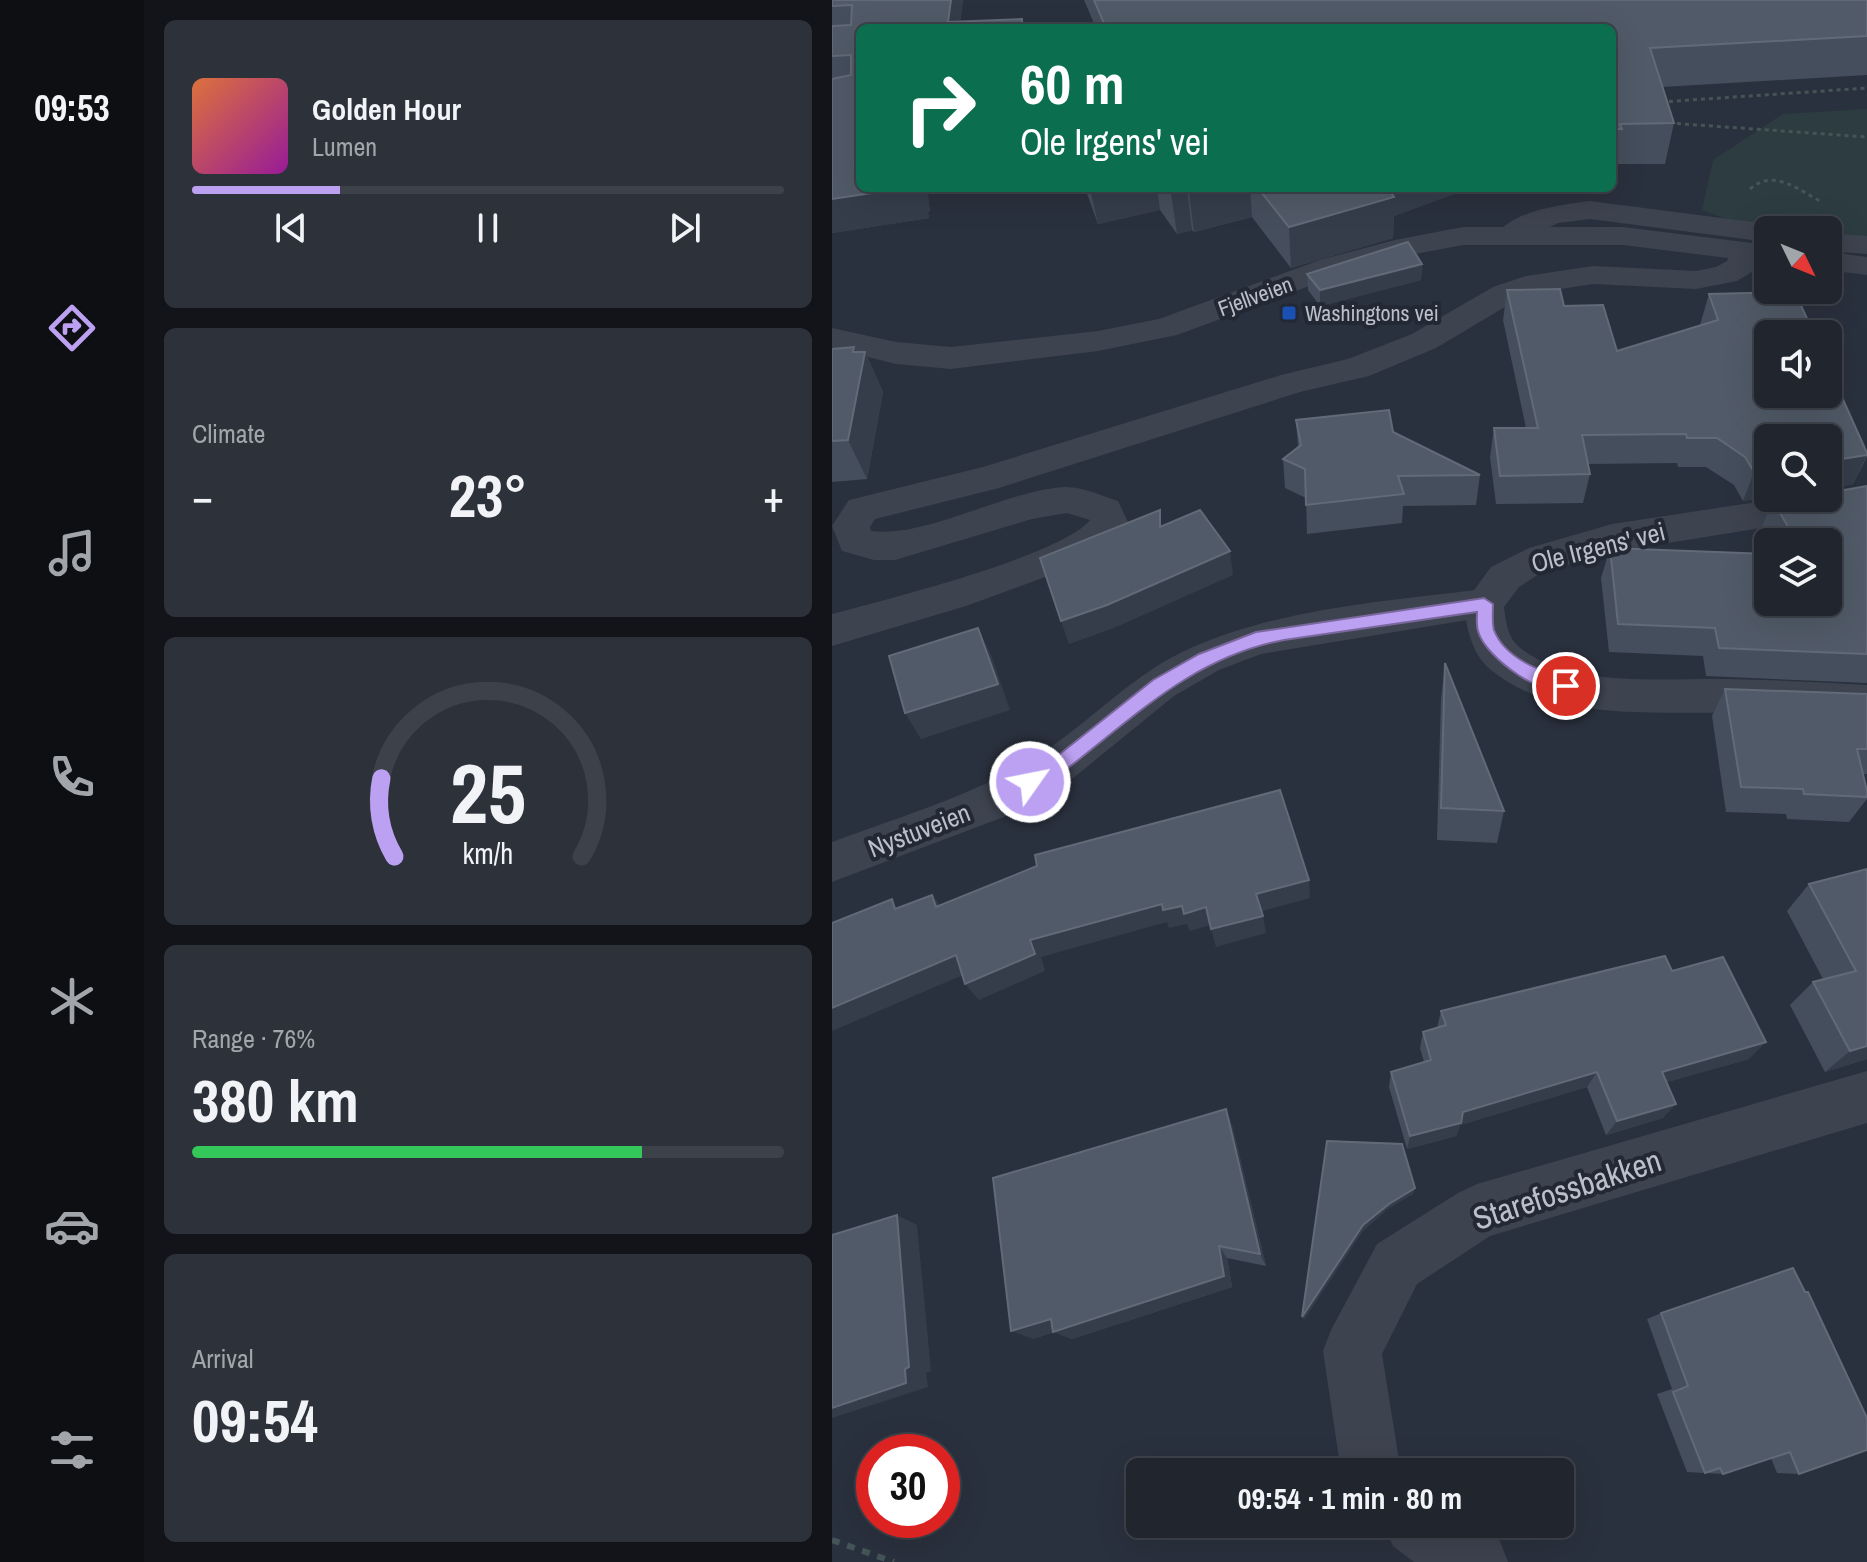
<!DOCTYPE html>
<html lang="en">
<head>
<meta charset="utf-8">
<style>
	body { margin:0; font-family:"Archivo Narrow",sans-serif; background:#2d313a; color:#f1f3f6; height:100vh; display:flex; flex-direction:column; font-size:30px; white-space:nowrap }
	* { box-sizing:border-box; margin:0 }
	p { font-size:26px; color:#a2a5aa }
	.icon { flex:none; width:44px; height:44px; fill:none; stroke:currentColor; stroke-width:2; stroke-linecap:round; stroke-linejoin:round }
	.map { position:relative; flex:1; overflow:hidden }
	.drawer { display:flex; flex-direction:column; gap:20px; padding:20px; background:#121419; width:688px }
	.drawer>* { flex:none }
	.guide { position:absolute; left:24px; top:24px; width:760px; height:168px; border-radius:12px; box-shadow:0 8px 32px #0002,0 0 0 2px #3d424a; background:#0b6e4f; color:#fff; overflow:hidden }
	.needle { width:52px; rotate:133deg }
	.buttons { position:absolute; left:922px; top:216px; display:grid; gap:16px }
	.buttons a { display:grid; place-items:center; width:88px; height:88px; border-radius:12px; background:#20252e; box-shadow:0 8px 32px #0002,0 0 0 2px #3d424a; font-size:40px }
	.speed { position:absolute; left:24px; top:1434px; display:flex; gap:16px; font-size:40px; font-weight:700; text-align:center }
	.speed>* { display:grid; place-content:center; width:104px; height:104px; border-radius:50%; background:#20252e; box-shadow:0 8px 32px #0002,0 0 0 2px #3d424a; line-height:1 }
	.speed .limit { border:12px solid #d22; background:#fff; color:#111 }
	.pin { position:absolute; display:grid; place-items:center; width:68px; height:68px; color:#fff; margin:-34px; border:4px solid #fff; border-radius:50%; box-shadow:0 2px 8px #0007 }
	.me { position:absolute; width:88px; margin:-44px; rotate:57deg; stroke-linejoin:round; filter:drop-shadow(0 0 6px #0008) }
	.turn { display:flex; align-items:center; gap:28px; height:168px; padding:0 32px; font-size:36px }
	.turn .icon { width:104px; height:104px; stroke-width:2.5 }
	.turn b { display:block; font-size:56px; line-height:68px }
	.big { font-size:60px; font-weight:800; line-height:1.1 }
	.drawer .widget { flex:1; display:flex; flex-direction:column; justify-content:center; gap:12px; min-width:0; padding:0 28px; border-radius:12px; background:#2d313a }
	.drawer .dial { align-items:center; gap:0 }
	.dial svg { height:208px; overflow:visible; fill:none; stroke:#3d424a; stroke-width:7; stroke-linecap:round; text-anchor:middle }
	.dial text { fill:#f1f3f6; stroke:none }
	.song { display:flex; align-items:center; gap:24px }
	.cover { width:96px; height:96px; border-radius:12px; background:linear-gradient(135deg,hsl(20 70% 55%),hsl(300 70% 35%)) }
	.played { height:8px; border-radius:4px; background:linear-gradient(90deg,#bca0f2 25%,#3d424a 25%) }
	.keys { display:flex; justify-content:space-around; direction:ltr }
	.heat { display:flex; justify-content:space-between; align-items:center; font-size:44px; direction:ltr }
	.charge { height:12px; border-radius:6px; background:linear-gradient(90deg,#34c759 76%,#3d424a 0) }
	.trip { position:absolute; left:294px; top:1458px; width:448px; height:80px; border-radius:12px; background:#20252e; box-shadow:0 8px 32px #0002,0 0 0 2px #3d424a; font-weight:800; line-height:80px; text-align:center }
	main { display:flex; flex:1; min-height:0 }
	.dock { display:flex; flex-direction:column; width:144px; justify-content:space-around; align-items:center; background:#0d0f12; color:#a2a5aa }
	.dock .icon { width:56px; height:56px }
	.dock .current { color:#bca0f2 }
	.dock b { font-size:36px; color:#f1f3f6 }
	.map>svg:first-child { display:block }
</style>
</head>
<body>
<main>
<nav class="dock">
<b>09:53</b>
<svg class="icon current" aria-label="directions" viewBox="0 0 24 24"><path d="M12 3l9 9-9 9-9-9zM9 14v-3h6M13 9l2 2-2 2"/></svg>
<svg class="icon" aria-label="music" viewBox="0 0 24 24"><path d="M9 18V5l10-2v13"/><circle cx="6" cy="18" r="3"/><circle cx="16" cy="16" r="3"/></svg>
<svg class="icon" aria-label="phone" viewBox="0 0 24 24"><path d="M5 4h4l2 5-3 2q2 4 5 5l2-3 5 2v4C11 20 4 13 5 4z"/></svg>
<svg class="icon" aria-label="climate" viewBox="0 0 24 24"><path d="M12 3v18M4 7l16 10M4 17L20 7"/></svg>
<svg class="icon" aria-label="car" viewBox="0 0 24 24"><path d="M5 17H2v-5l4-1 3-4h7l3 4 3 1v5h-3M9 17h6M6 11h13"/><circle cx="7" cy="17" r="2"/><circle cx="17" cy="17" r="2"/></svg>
<svg class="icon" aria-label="filters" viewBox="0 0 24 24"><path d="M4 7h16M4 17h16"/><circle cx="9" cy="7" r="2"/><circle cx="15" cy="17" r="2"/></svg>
</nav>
<section class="drawer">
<div class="widget">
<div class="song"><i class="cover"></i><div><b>Golden Hour</b><p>Lumen</p></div></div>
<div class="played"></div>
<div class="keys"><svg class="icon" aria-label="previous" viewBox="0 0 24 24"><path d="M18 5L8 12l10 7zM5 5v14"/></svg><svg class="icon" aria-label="pause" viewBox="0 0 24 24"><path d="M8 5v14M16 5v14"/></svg><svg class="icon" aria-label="next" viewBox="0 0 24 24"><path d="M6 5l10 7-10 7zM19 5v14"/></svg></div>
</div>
<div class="widget"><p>Climate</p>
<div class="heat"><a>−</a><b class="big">23°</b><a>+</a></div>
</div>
<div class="widget dial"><svg viewBox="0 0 100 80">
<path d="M14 69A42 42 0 1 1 86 69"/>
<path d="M14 69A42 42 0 0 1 9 39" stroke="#bca0f2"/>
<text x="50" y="56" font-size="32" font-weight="700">25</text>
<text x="50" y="72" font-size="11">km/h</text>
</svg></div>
<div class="widget"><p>Range · 76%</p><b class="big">380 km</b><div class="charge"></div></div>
<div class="widget"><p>Arrival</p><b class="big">09:54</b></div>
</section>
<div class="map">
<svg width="1035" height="1562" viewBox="0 0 1035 1562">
	<rect width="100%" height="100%" fill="#2a313e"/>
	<!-- green -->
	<polygon fill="#2c3c40" points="1035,109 1035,242 996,237 996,230 923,229 870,210 881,160 951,114"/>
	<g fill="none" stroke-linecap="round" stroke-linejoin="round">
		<!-- path-far1 -->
		<g stroke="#455457" stroke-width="3" stroke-dasharray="4 4" stroke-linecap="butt">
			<polyline points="829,102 1035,88"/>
			<polyline points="837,123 1035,137"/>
			<path d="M918,189C942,168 966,190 990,202"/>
		</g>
		<!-- path -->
		<polyline stroke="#455457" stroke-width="6" stroke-dasharray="8 8" stroke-linecap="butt" points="0,1540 62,1562"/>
		<!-- minor -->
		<g fill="#3d434f" fill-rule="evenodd">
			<path d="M758,201L936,224L949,230H936V242L758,219L726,223L690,241L679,244L668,241L664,235C681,210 730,205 758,201Z"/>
			<polygon points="996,233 1035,236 1035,254 996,251"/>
			<path d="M912,242L923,245L927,251L920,272L905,281L864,289L761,284L710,292L683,301L604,348L537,376L468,392L167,488L43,519L38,527L39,531C95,538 172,491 232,487C249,486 270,496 286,501L296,522L275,551L208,579L134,606L0,646V614C52,600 229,556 258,520L235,513L200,519L63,560H42L10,551L0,526L17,500L151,467L449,375L516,359L580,334L661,287L694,276L761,266L864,271L884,267L895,261L901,245Z"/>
			<path d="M652,589L666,593L672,604L666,615L429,654L387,670L342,696L240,779L187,811L0,882V842C70,816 143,795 207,755C260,721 302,672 361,647C451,608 555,601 652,589Z"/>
		</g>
		<!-- tertiary -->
		<g fill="#3d434f" fill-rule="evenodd">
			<polygon points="631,227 791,227 936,245 936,263 791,245 631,245 567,257 510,274 345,335 266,351 119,369 64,364 0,348 0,328 64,342 119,347 266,331 327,319 488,260 563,240"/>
			<polygon points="996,252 1035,257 1035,275 996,270"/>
			<path d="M1035,485V511L780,552L710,572L687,587L672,607C674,621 675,636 686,646C736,689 832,678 894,679C941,680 988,682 1035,685V719C988,716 942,714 895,713C819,711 722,722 659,670C640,655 634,627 632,604L659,567L697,548L780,524L951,498H996V491Z"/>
			<polygon points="1035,1071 1035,1123 658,1236 585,1284 550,1354 567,1460 572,1472 509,1472 491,1351 499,1330 545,1244 626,1193 645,1184"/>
			<polygon points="551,1524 639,1524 667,1539 676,1562 582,1562 561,1546"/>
		</g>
	</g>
	<!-- wall -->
	<g fill="#454e5c">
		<polygon points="0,0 131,0 128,22 28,28 28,188 95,188 98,212 96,212 97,218 0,233"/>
		<polygon points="252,0 1035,0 1035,75 830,87 842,123 833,164 783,164 782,169 780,169 780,28 264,28"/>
		<polygon points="253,188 638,188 562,216 561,238 459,268 420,217 362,232 360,230 345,234 328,210 266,224"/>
		<polygon points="590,264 589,280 488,306 476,290 475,274"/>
		<polygon points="675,290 732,306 785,351 868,325 877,294 1035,455 1035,457 1021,484 996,489 996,438 936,438 936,497 911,501 902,485 874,467 846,467 845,463 756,464 758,474 751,503 664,504 658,457 662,428 694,428 671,320"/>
		<polygon points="0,349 24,352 33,352 51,392 35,479 0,482"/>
		<polygon points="464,420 561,432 648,475 644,505 571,506 570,523 475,534 474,498 453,488 451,459 466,447"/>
		<polygon points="1035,486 1035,683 874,676 871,656 777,652 769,578 778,548 936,602 996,542 936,542 936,546 928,531 941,501"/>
		<polygon points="613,663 672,811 665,843 605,840 609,699"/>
		<polygon points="893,689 1035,694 1035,774 1031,774 1035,791 1035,799 1017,822 955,819 954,814 894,812 880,716"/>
		<polygon points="1035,869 1035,1059 993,1072 958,1005 981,982 991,979 955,911 977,884"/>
		<polygon points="840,971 917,1059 835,1082 831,1118 774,1135 755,1087 628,1125 624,1136 575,1149 557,1087 559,1072 592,1062 588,1048 591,1032 605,1028 609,1011"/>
		<polygon points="394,1109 401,1129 434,1266 395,1258 400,1287 240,1339 222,1332 201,1339"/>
		<polygon points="961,1268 967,1474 945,1473 939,1458 891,1474 855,1472 825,1394 840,1389 815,1319 829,1313"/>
	</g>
	<!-- shaded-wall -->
	<g fill="#353d4b">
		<polygon points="119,0 131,0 127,28 116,22"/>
		<polygon points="73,188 95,188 98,212 96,212 97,218 0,233 0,199"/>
		<polygon points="258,188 325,188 328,210 266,224"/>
		<polygon points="371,188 418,188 420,217 362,232 357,192"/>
		<polygon points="550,188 638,188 562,216 561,238 459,268 457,227"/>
		<polygon points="355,189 360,230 345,234 339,193"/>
		<polygon points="590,264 589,280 488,306 488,290"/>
		<polygon points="22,347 30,366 33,352 51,392 35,479 16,440"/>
		<polygon points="1035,455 1021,484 997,488 1010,459"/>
		<polygon points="936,470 936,497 911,501 922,472"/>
		<polygon points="398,551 401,575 282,628 237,644 229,621"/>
		<polygon points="146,628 159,655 178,710 89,739 73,713"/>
		<polygon points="477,880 478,898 427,912 424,894"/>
		<polygon points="100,895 114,913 104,907"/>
		<polygon points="330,904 374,907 378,925 358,931 355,924 337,928 335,922 209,957 213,971 147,1000 133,984 198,940"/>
		<polygon points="431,916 434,933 384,947 379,929"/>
		<polygon points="124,955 138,972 0,1031 0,1008"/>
		<polygon points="934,1042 917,1059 818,1087 830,1072"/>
		<polygon points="1035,1046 1035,1059 993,1072 1018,1051"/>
		<polygon points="765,1072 755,1087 628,1125 624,1136 575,1149 578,1136 631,1112"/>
		<polygon points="844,1104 831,1118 774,1135 785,1121"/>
		<polygon points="394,1109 401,1129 434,1266 428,1254"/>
		<polygon points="583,1188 581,1194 556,1209 531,1231 472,1320 470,1317 531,1225 557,1204"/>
		<polygon points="65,1215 85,1225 99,1371 94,1373 96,1387 0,1418 0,1408"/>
		<polygon points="387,1246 395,1258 400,1287 240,1339 222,1332 201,1339 179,1331"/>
	</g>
	<!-- building -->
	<g fill="#515a68" stroke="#626a77" stroke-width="2">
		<polygon points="0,0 119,0 116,22 190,19 190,28 28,28 28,188 73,188 0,199 0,79 19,75 19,55 0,56 0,26 19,25 20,5 0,6"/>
		<polygon points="262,0 1035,0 1035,36 818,48 842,123 788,124 790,129 780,129 780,28 274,28"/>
		<polygon points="335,188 371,188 357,192 355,189 339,193"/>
		<polygon points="426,188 556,188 562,197 457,227"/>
		<polygon points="576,242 590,264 488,290 475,274"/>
		<polygon points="728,289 732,306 771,305 785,351 886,320 877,294 963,292 982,334 936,334 936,394 996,394 996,366 1035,453 1035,455 1010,459 1007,466 996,466 996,438 936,438 936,470 922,472 913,457 885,438 855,438 854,434 750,435 758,474 668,476 662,428 706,428 675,290"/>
		<polygon points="22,347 21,352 33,352 16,440 0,441 0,349"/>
		<polygon points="557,410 561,432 648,475 566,476 572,494 474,505 473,469 451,459 469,445 464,420"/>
		<polygon points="1035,486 1035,654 887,648 883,628 786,624 778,548 936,554 936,602 996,602 996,542 965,542 941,501 961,498 996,498 996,493"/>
		<polygon points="328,510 328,527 368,510 398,551 275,605 229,621 208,558"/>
		<polygon points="146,628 166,684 73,713 57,656"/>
		<polygon points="613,663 672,811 609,808"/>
		<polygon points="893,689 1035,694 1035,749 1025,749 1035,791 1035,797 972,794 971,789 909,787"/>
		<polygon points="448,790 477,880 424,894 431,916 379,929 374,907 352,914 350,906 331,910 330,904 198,940 203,954 133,984 124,955 0,1008 0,923 60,899 63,909 100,895 104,907 205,866 203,855"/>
		<polygon points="1035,869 1035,1046 1018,1051 981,982 1024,971 977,884"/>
		<polygon points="833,956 840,971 891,957 934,1042 830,1072 844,1104 785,1121 765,1072 631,1112 629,1123 578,1136 559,1072 599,1060 591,1032 614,1025 609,1011"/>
		<polygon points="394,1109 428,1254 387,1246 392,1276 221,1332 219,1319 179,1331 161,1178"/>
		<polygon points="495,1141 570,1144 583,1188 557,1204 531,1225 470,1317"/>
		<polygon points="65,1215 77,1367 73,1369 74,1383 0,1408 0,1235"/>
		<polygon points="961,1268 973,1292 976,1292 1035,1418 1035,1450 967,1474 958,1452 891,1474 888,1468 873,1473 841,1392 856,1386 829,1313"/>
	</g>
	<!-- route -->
	<path fill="#bca0f2" stroke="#7a689d" stroke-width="2" d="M652,598L661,604C661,612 660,623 662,630C674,661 713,672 740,681L743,686L740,691C713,700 653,658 646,631C644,625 645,617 645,612L452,640C378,654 327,695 270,741C248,758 225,780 198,790L192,788L189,782L192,777L219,761L321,680L367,654L424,632Z"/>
	<!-- markers -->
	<rect fill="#1a4fb4" stroke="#222834" stroke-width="3" x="449" y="305" width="16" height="16" rx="4"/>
	<g text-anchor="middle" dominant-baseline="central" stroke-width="8" stroke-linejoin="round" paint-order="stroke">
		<!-- far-street labels -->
		<g font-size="22" fill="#babfc9" stroke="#222834">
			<text transform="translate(423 296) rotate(-20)">Fjellveien</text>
		</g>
		<!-- far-poi labels -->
		<g font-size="22" fill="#babfc9" stroke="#222834" text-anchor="start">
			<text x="473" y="313">Washingtons vei</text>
		</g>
		<!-- street labels -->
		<g font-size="26" fill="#babfc9" stroke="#222834">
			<text transform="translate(766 547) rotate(-14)">Ole Irgens' vei</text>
			<text transform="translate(87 830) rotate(-21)">Nystuveien</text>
		</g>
		<!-- near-street labels -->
		<g font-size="32" fill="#babfc9" stroke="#222834">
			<text transform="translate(735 1189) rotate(-18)">Starefossbakken</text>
		</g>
	</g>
</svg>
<div class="buttons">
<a><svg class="needle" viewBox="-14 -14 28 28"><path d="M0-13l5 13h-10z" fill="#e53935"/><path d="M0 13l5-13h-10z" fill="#a2a5aa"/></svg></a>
<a><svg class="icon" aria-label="sound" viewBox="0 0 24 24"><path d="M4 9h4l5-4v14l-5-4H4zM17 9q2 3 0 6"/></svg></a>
<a><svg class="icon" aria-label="search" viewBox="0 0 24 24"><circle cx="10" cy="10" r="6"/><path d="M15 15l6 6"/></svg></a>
<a><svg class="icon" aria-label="layers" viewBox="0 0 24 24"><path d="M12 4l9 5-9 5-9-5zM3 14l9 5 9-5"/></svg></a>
</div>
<div class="speed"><div class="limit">30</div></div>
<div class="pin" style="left:734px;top:686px;background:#d93025"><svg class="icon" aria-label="arrive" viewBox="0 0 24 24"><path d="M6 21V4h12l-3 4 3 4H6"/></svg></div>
<svg class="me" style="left:198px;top:782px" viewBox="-20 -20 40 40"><circle r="17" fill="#bca0f2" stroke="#fff" stroke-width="3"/><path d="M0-11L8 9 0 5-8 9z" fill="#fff"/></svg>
<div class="trip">09:54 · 1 min · 80 m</div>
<div class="guide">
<div class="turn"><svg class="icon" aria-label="right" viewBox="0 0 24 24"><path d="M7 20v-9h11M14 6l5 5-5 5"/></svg><div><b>60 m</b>Ole Irgens' vei</div></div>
</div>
</div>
</main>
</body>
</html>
